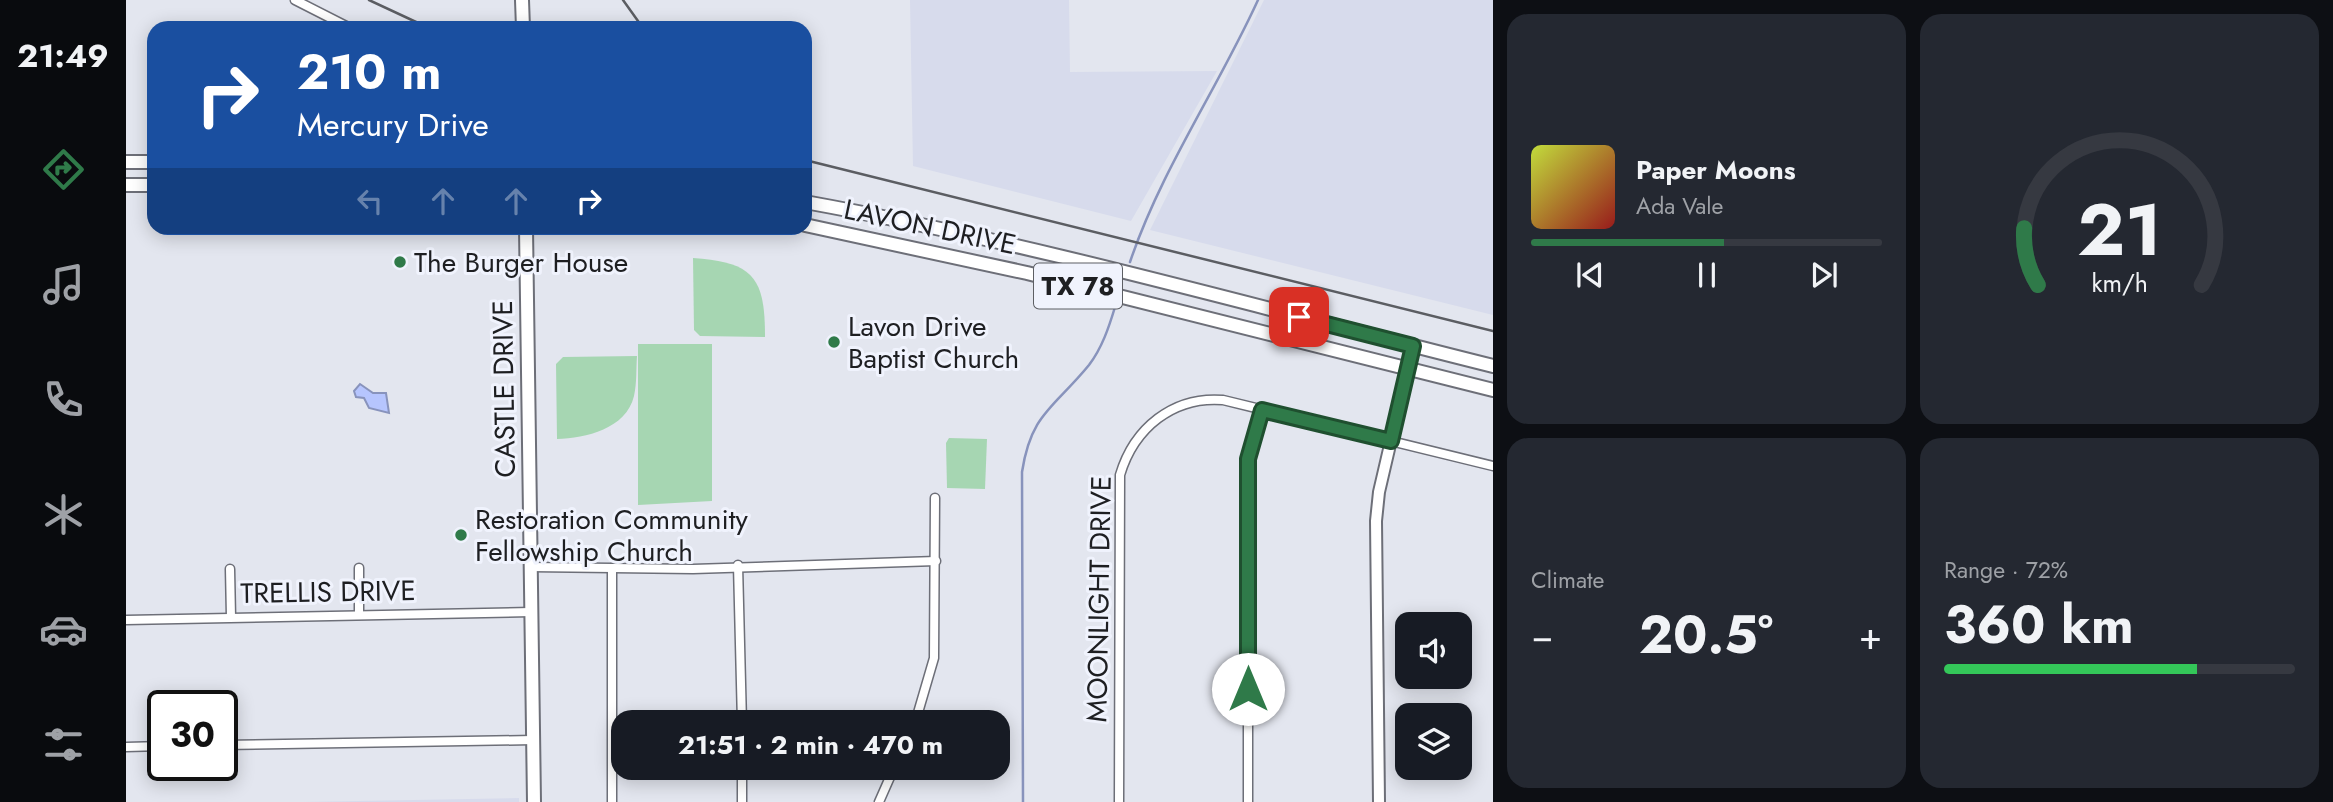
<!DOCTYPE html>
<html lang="en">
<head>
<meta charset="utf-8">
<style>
	body { margin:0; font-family:Jost,sans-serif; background:#242831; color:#f1f3f6; height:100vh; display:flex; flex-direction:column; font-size:26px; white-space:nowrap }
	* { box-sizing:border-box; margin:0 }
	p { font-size:23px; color:#9ea1a6 }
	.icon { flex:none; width:38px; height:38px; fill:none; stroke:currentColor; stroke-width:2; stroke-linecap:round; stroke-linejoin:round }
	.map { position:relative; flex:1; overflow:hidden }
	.panel { display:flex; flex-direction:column; gap:14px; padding:14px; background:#0d0f14; width:840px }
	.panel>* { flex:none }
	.banner { position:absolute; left:21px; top:21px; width:665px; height:214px; border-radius:21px; box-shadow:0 4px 18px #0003; background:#1a4fa0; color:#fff; overflow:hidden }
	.fabs { position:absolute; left:1269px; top:612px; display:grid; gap:14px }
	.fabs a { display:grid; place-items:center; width:77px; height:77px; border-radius:14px; background:#171b24; box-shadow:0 4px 18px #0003; font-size:35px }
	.speed { position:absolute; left:21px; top:690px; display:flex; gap:14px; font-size:35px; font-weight:700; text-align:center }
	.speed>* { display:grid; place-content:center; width:91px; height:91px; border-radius:50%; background:#171b24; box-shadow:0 4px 18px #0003; line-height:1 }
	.speed .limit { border:4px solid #111; border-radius:10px; background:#fff; color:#111 }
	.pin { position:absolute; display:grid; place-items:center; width:60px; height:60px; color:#fff; margin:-30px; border-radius:14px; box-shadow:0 4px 10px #0006 }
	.me { position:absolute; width:77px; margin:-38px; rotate:0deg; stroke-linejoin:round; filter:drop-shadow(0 0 5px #0008) }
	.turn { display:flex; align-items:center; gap:24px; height:147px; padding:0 35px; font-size:32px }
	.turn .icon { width:91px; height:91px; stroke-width:2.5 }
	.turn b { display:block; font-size:49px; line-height:60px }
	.lanes { display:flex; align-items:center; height:66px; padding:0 35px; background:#0003; justify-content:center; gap:35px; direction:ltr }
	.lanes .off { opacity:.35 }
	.big { font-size:52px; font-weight:700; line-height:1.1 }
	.panel .widget { flex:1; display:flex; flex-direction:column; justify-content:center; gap:10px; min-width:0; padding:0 24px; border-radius:21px; background:#242831 }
	.panel .dial { align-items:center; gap:0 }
	.dial svg { height:182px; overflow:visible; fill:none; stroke:#363941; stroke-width:7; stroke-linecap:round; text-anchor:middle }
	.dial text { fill:#f1f3f6; stroke:none }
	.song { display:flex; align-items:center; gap:21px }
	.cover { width:84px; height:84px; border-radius:10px; background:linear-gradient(135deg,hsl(70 70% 55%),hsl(0 70% 35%)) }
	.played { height:7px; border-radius:4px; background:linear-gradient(90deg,#2f7a49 55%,#363941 55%) }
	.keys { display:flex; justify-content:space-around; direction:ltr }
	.heat { display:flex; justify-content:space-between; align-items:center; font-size:38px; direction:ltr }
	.charge { height:10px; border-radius:5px; background:linear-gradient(90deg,#34c759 72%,#363941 0) }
	.panel .tiles { flex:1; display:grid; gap:14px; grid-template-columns:repeat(2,1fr) }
	.trip { position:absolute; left:485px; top:710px; width:399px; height:70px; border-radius:21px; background:#171b24; box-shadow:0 4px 18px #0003; font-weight:700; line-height:70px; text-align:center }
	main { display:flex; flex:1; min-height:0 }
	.dock { display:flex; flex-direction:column; width:126px; justify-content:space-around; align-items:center; background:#090b0e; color:#9ea1a6 }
	.dock .icon { width:49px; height:49px }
	.dock .active { color:#2f7a49 }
	.dock b { font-size:32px; color:#f1f3f6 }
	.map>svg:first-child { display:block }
</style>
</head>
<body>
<main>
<nav class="dock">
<b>21:49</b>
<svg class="icon active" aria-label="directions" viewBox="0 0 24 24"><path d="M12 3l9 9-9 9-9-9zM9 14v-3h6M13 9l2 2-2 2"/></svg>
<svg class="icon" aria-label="music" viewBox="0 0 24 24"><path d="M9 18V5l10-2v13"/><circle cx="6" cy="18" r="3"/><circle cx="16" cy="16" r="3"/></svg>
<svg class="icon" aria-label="phone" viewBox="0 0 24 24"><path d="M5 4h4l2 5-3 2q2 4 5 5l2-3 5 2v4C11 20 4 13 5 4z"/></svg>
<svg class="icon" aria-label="climate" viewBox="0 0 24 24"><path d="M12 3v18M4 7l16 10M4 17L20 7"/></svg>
<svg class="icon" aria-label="car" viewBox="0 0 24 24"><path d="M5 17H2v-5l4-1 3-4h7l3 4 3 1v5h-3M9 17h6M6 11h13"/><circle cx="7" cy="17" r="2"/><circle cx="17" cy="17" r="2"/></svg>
<svg class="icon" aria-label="filters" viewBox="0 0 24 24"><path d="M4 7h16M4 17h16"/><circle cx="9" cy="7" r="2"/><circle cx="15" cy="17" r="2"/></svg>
</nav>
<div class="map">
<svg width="1367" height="802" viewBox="0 0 1367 802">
	<rect width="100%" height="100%" fill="#e3e6ef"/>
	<!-- built -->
	<g fill="#d7dbec">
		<polygon points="784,0 943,0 944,72 1091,71 1005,221 787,166"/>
		<polygon points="1138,0 1367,0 1367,315 1024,230"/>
		<polygon points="393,798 393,802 177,802"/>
	</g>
	<!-- green -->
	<g fill="#a6d6b2">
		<path d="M567,258C628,262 639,278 639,337L574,336L568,330Z"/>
		<polygon points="512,344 586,344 586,501 512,505"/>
		<path d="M511,356C510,369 511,383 508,396C500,429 460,438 431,439L430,364L437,357Z"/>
		<polygon points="823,438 861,439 859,489 821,488 820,443"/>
	</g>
	<!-- water -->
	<polygon fill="#b6c5fe" stroke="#8893bc" stroke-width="2" points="234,384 247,393 260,393 263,413 243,408 238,398 230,397 228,391"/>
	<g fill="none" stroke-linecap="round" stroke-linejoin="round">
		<!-- stream -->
		<g stroke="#8893bc" stroke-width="2.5">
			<path d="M1004,262C1035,170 1092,88 1132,0"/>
			<path d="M897,802L896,472C905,413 928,408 963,365C976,348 983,327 989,307"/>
		</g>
		<!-- minor casing -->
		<g stroke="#6d6f78" stroke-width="11">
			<g id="minor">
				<polyline points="169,0 224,28"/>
				<polyline points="612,565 616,723"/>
				<polyline points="405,567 567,569 810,561"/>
				<polyline points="233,568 233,614"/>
				<polyline points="486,568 486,802"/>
				<polyline points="104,569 105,617"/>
				<polyline points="0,620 405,612"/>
				<polyline points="789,723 808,658 809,498"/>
				<polyline points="96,745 407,740"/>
				<polyline points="0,747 37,746"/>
				<polyline points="616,768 616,802"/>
				<polyline points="753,802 768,768"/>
				<path d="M993,802L994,475C1008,428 1047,396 1097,400L1367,466"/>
				<polyline points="1122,802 1122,459 1136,410"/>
			</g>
		</g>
		<!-- tertiary casing -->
		<g stroke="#6d6f78" stroke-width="14">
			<polyline id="tertiary" points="1253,802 1250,521 1253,492 1287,346"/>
		</g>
		<!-- secondary casing -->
		<g stroke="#6d6f78" stroke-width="16">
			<g id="secondary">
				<polyline points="396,0 397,28"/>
				<polyline points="400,228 408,802"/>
			</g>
		</g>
		<!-- primary casing -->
		<g stroke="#6d6f78" stroke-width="16">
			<g id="primary">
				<polyline points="0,162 28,162"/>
				<polyline points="0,185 28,185"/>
				<path d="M679,202C911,244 1138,309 1367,366"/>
				<polyline points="679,225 901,273 1367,390"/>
			</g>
		</g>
		<!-- minor -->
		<use href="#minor" stroke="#fff" stroke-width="8"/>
		<!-- tertiary -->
		<use href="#tertiary" stroke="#fff" stroke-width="10"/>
		<!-- secondary -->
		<use href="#secondary" stroke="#fff" stroke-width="12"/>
		<!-- primary -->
		<use href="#primary" stroke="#fff" stroke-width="12"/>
		<!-- rail -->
		<g stroke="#5b5d62" stroke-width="2.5">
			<polyline points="243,0 303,28"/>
			<polyline points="497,0 517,28"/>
			<polyline points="679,160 1367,331"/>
		</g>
	</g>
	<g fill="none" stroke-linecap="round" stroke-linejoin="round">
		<!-- route casing -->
		<g stroke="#1f4f2f" stroke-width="18">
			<polyline id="route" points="1122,689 1122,459 1136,410 1265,441 1287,346 1173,317"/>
		</g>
		<!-- route -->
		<use href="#route" stroke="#2f7a49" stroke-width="12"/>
	</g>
	<!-- markers -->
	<g fill="#2f7a49" stroke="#f0f3fd" stroke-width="2.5">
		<circle cx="274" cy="262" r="7"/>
		<circle cx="708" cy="342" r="7"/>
		<circle cx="335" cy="535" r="7"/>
	</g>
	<g text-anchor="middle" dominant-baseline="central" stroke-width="6" stroke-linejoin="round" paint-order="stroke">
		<!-- shield labels -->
		<rect fill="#f0f3fd" stroke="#5d5f64" stroke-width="2" x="908" y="263.5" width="88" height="45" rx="5"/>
		<g font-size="26" font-weight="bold" fill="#1e1f22">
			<text x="952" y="286">TX 78</text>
		</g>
		<!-- street labels -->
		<g font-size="28" fill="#1e1f22" stroke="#f0f3fd">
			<text transform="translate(804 227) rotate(12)">LAVON DRIVE</text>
			<text transform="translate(378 389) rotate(-91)">CASTLE DRIVE</text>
			<text transform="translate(202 592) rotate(-1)">TRELLIS DRIVE</text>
			<text transform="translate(973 599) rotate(-89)">MOONLIGHT DRIVE</text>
		</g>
		<!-- poi labels -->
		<g font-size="28" fill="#1e1f22" stroke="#f0f3fd" text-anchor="start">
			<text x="288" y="262">The Burger House</text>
			<text x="722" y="326">Lavon Drive<tspan x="722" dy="32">Baptist Church</tspan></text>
			<text x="349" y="519">Restoration Community<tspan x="349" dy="32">Fellowship Church</tspan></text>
		</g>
	</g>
</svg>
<div class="fabs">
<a><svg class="icon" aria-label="sound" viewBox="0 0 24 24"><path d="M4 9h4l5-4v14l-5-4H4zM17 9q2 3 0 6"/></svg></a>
<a><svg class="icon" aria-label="layers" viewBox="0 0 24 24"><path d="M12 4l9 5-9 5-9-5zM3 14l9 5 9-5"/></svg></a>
</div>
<div class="speed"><div class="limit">30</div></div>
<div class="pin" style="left:1173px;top:317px;background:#d93025"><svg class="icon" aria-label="arrive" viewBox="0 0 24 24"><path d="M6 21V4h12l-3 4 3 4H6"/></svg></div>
<svg class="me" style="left:1122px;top:689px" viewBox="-20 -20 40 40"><circle r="19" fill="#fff"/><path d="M0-13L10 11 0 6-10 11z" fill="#2f7a49"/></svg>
<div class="trip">21:51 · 2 min · 470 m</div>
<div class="banner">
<div class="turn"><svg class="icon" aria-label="right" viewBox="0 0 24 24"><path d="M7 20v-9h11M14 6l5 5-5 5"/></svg><div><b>210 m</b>Mercury Drive</div></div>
<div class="lanes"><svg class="icon off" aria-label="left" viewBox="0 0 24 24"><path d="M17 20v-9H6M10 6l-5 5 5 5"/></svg><svg class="icon off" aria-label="ahead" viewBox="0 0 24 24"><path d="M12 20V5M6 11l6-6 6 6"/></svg><svg class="icon off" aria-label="ahead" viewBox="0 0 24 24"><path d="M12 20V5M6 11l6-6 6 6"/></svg><svg class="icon" aria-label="right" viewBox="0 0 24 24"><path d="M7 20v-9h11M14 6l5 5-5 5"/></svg></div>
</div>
</div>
<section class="panel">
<div class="tiles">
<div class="widget">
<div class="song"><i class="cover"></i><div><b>Paper Moons</b><p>Ada Vale</p></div></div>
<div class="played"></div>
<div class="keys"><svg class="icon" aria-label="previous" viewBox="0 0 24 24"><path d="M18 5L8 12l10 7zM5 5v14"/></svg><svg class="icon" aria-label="pause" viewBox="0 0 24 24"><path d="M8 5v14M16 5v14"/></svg><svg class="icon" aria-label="next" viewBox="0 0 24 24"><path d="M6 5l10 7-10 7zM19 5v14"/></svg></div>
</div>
<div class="widget dial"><svg viewBox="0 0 100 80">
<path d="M14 69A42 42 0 1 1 86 69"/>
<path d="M14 69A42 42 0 0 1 8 44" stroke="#2f7a49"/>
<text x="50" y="56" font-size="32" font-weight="700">21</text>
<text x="50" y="72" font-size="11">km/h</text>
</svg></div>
<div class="widget"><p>Climate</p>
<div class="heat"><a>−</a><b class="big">20.5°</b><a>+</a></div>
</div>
<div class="widget"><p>Range · 72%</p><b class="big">360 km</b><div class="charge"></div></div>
</div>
</section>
</main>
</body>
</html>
